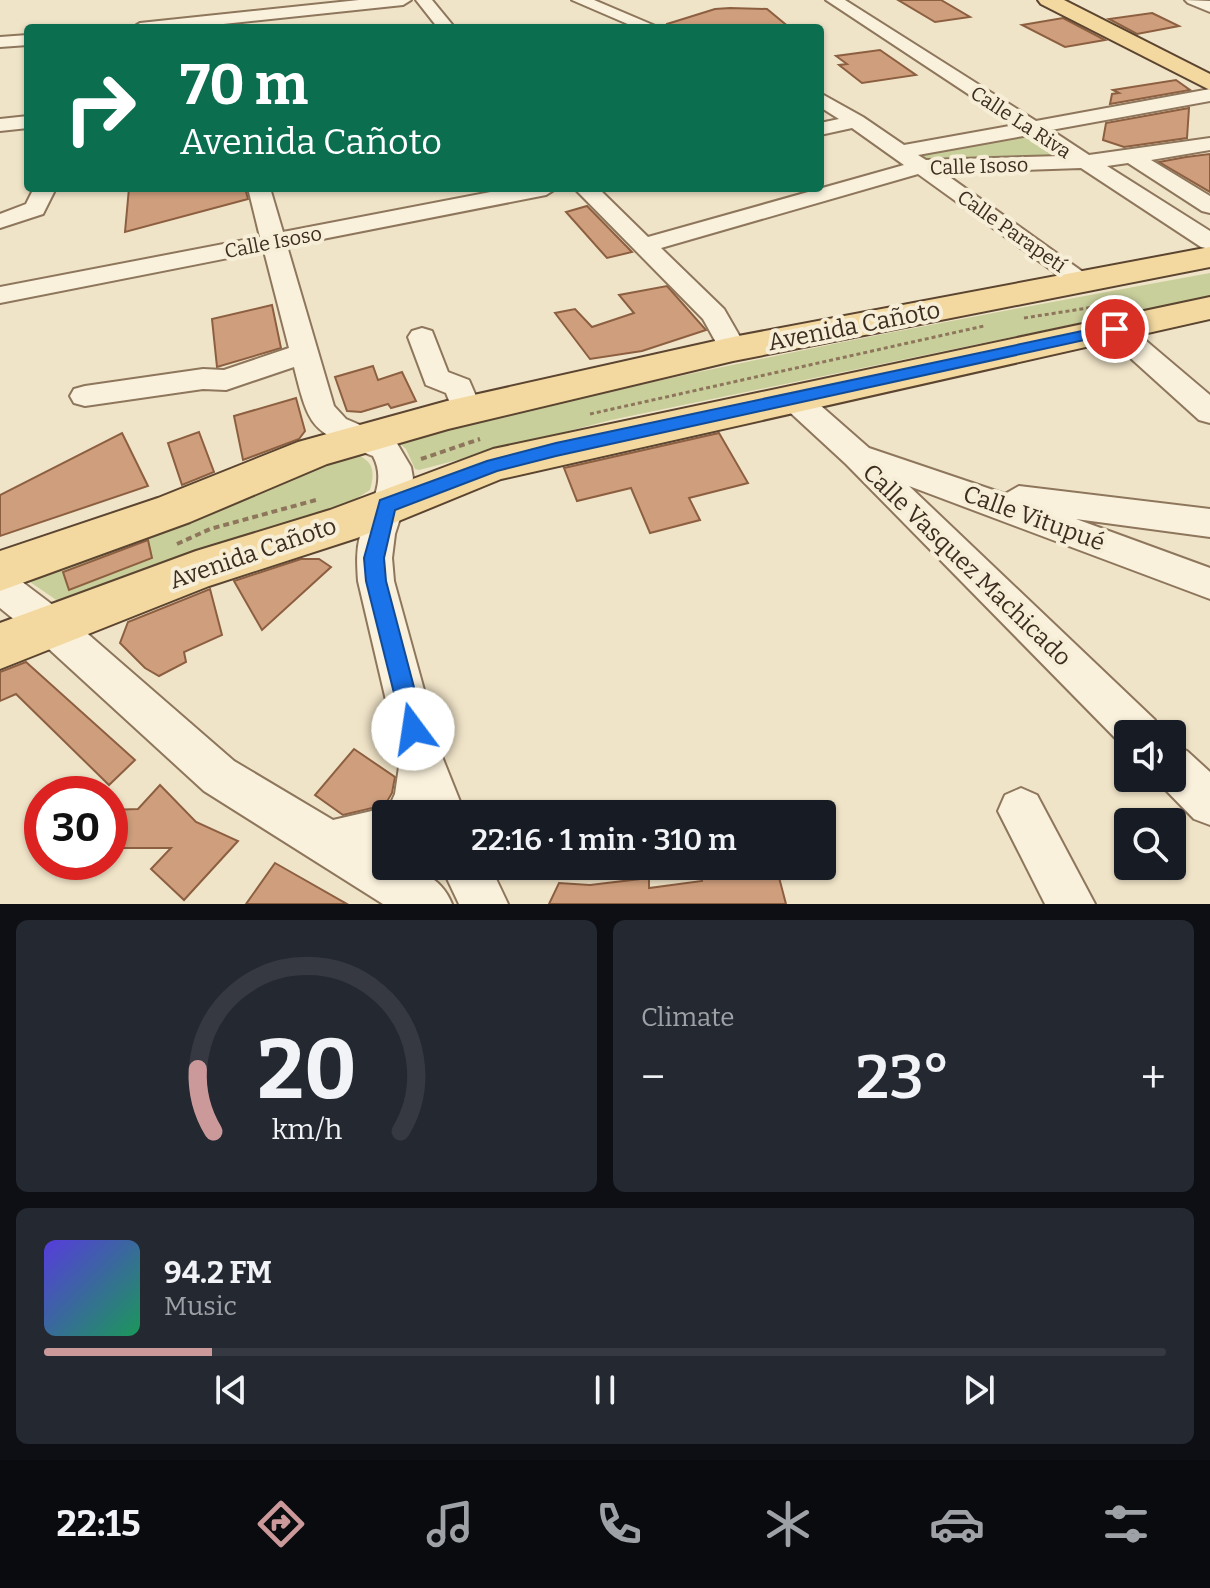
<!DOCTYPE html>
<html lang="en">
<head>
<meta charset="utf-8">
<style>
	body { margin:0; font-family:Bitter,serif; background:#242831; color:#f1f3f6; height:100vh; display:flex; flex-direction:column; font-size:30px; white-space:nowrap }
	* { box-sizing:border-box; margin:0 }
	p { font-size:26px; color:#9ea1a6 }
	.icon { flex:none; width:44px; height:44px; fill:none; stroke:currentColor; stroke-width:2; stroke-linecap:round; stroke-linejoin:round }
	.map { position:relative; height:904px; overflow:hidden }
	.side { display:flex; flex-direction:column; gap:16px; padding:16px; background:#0d0f14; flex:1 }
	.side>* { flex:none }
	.guide { position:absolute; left:24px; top:24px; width:800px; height:168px; border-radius:8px; box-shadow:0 2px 6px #0004; background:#0b6e4f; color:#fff; overflow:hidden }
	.buttons { position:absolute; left:1114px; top:720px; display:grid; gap:16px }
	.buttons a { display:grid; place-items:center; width:72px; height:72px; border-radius:8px; background:#171b24; box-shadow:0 2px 6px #0004; font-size:40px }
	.speed { position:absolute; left:24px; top:776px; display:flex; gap:16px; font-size:40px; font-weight:700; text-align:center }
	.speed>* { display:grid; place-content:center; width:104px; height:104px; border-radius:50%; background:#171b24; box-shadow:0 2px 6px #0004; line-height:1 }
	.speed .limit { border:12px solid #d22; background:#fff; color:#111 }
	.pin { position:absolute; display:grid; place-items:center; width:68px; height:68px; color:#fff; margin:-34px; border:4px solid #fff; border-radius:50%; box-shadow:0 2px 8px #0007 }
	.me { position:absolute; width:88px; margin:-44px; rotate:346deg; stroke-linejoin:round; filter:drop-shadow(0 0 6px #0008) }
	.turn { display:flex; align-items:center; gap:28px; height:168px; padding:0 24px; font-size:36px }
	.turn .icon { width:104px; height:104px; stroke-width:2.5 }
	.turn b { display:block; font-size:56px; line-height:68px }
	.big { font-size:60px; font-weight:600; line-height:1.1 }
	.side .card { flex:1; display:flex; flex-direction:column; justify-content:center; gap:12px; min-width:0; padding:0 28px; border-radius:12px; background:#242831 }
	.side .dial { align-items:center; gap:0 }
	.dial svg { height:208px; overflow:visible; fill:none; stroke:#363941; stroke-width:7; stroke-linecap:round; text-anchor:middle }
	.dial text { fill:#f1f3f6; stroke:none }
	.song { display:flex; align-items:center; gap:24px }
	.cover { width:96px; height:96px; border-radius:12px; background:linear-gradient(135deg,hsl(250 70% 55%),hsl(150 70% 35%)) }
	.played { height:8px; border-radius:4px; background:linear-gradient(90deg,#cc999b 15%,#363941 15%) }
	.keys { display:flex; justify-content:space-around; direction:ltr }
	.heat { display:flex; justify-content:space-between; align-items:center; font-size:44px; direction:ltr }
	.side .tiles { flex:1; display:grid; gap:16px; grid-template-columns:1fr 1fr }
	.card:last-child { grid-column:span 2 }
	.trip { position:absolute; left:372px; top:800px; width:464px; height:80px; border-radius:8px; background:#171b24; box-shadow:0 2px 6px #0004; font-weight:600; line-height:80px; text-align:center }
	.tab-bar { display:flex; height:128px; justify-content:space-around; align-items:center; background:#090b0e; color:#9ea1a6 }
	.tab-bar .icon { width:56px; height:56px }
	.tab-bar .active { color:#cc999b }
	.tab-bar b { font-size:36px; color:#f1f3f6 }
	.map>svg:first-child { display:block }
</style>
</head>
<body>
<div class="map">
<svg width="1210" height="904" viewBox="0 0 1210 904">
	<rect width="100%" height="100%" fill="#f0e4c8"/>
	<!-- green -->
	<g fill="#c9cf9b">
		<polygon points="1029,135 1055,154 1050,157 922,161 915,154"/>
		<path d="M1210,273V296L611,420L419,470L415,469L406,449L398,442C666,374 938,322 1210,273Z"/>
		<path d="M356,454C374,462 375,471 370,490L346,505L303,517L68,608L30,582L211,507Z"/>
	</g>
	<!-- building -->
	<g fill="#cf9f7d" stroke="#8d5f41" stroke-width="2">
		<polygon points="898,0 941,0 970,17 935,22"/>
		<polygon points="730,8 767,9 790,28 668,28 667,24 715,9"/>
		<polygon points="1152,13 1179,26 1137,34 1109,19"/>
		<polygon points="1063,18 1105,40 1065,47 1022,25"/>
		<polygon points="880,50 916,75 862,83 839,65 847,64 836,56"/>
		<polygon points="1176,80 1190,90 1110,104 1112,94 1119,93 1113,90"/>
		<polygon points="1189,108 1187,138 1124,147 1103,140 1106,123"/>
		<polygon points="1210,154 1210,192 1159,162 1186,157"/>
		<polygon points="129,188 245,188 248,199 125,232"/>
		<polygon points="587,206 632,252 607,258 566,212"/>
		<polygon points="667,286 706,330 642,351 590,359 555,313 575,309 592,327 634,313 619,295"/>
		<polygon points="272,305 281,348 217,367 212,319"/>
		<polygon points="373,366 378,380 402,372 416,401 391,408 388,404 361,412 347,411 335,377"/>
		<polygon points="296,398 305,431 299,439 243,460 234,416"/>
		<polygon points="199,432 214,472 182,485 168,443"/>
		<polygon points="122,433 148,486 0,536 0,495"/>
		<polygon points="719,433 748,483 689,498 700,520 650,533 631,488 577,501 564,468"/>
		<polygon points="148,540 152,558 69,590 63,572"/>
		<polygon points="301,559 319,559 331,567 262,630 234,581"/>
		<polygon points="210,589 222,635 184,652 186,662 159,676 145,668 120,643 128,622"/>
		<polygon points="26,662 135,760 109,785 16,694 0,701 0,672"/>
		<polygon points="354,749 395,777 392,793 385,805 343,815 315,795"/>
		<polygon points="160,785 196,822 238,841 184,900 151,869 171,848 110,848 110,810 138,809"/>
		<polygon points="275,863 347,904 246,904"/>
		<polygon points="700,866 776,866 786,904 549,904 559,883 590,885 649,878 649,888 702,881"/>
	</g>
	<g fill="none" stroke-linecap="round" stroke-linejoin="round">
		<!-- minor casing -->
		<g stroke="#8d765c" stroke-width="4">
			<g id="minor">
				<polygon points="359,0 411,0 403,5 186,28 132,28 140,23"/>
				<polygon points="416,0 432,0 455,28 438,28"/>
				<polygon points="572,0 594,0 660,28 637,28"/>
				<path d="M826,0H845L1036,121L1210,89V101L1051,130L1089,155L1210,138V150L1151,160L1210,196V213L1202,211L1128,163L1107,166L1210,231V249L1201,247L1081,168L944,173L1097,282L1093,287H1075L918,174L661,248L724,309L747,349L743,355L733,358L723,355L703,319L574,188H598L648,237L904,165L852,128L820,135V123L839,119L820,107V93L863,117L904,145L1015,125ZM1029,135L1062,156L926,160L918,155Z"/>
				<polygon points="1185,0 1210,1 1210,12 1188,3"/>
				<polygon points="28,35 28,45 0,47 0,37"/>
				<polygon points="28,116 28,128 0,131 0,119"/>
				<polygon points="34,188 56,188 43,214 0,228 0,214 26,204"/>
				<path d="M248,188H270L283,232L511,188H557L546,195L287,246L334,406L346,419L395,440L411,467L413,478L395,534L392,558L394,581L443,759L465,814H386V866C415,866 441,876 452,904H383L204,791L38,639L0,608V570L13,575L66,615L234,761L333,820L389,807L395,794L400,760L358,581C357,565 356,551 360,536C367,508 388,484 373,456C312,430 310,432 294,367L226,390L203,389L85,406L74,403L70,396L74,389L85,386L203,369L224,370L289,348L264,251L0,303V287L260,237Z"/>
				<polygon points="1115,320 1125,323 1210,395 1210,423 1199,420 1105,335 1101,329 1105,323"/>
				<polygon points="422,328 432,331 448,372 469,380 482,410 478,418 467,421 456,418 446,393 426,385 408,337 412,331"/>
				<polygon points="793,388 804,391 869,448 1005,494 1019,486 1210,509 1210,537 1076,519 1210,568 1210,599 909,486 1155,720 1161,734 1128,734 1128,750 1125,748 846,464 782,405 778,398 782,391"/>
				<polygon points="1172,744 1187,751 1210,772 1210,825 1194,819 1157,781 1155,778 1172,778"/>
				<polygon points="1021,788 1037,795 1095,904 1045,904 998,811 1005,795"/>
				<polygon points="441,866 490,866 508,904 459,904"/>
			</g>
		</g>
		<!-- major casing -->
		<g stroke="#5b4430" stroke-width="4">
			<g id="major">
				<polygon points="1038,0 1064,0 1210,74 1210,90 1041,4"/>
				<polygon points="1210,247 1210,267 733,361 448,429 327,464 190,522 0,591 0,551 158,498 298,442 447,401 733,337"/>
				<polygon points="1210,297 1210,319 501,479 357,538 209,586 0,669 0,623 196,551 330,510 493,449"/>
			</g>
		</g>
		<!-- path-far1 -->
		<g stroke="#8d765c" stroke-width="3" stroke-dasharray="4 3" stroke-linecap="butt">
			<polyline points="1024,318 1094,307"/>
			<polyline points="590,414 984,326"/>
		</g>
		<!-- path -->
		<g stroke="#8d765c" stroke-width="4" stroke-dasharray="6 4" stroke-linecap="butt">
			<polyline points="421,459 480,439"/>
			<polyline points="177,544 210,529 316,500"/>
		</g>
		<!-- minor -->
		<use href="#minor" fill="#faf1dc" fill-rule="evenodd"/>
		<!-- major -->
		<use href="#major" fill="#f3d9a0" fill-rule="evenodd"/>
	</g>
	<!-- route -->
	<polygon fill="#1a73e8" stroke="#114b97" stroke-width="2" points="1115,324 1121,325 1121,332 556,456 497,471 395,510 384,558 386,581 425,729 422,737 413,741 405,737 366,581 364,558 380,500 487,461 556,443"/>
	<g text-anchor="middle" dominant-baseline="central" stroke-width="8" stroke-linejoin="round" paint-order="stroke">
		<!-- far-street labels -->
		<g font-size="20" fill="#3d2e20" stroke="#f7eed8">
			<text transform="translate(1021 122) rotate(33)">Calle La Riva</text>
			<text transform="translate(979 166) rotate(-2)">Calle Isoso</text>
			<text transform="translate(1012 231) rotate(35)">Calle Parapetí</text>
			<text transform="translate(273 242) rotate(-11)">Calle Isoso</text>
		</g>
		<!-- street labels -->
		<g font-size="24" fill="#3d2e20" stroke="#f7eed8">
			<text transform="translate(854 326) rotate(-11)">Avenida Cañoto</text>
			<text transform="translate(1034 518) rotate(20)">Calle Vitupué</text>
			<text transform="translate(253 553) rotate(-19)">Avenida Cañoto</text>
			<text transform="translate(967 565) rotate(44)">Calle Vasquez Machicado</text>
		</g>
	</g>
</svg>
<div class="buttons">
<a><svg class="icon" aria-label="sound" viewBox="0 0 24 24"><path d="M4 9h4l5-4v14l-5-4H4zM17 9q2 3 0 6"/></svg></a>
<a><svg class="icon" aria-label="search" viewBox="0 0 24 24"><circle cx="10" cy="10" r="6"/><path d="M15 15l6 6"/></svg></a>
</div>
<div class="speed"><div class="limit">30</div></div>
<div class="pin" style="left:1115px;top:329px;background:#d93025"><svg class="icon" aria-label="arrive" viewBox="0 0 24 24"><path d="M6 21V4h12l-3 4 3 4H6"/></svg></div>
<svg class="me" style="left:413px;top:729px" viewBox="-20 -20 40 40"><circle r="19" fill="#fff"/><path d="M0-13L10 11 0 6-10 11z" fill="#1a73e8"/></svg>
<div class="trip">22:16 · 1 min · 310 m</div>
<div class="guide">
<div class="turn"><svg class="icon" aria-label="right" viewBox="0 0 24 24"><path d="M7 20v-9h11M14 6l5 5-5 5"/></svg><div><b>70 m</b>Avenida Cañoto</div></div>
</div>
</div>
<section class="side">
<div class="tiles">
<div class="card dial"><svg viewBox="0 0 100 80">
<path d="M14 69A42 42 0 1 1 86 69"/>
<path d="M14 69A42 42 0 0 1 8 45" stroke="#cc999b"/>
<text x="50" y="56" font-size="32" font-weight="700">20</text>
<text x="50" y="72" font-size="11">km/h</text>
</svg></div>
<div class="card"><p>Climate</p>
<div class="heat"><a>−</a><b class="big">23°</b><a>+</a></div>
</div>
<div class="card">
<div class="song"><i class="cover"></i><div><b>94.2 FM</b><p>Music</p></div></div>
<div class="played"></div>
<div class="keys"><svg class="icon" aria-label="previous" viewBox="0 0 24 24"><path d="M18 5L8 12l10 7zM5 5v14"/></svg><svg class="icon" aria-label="pause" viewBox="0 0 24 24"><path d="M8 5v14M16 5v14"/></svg><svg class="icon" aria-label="next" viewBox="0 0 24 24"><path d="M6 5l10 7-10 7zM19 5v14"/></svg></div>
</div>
</div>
</section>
<nav class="tab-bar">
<b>22:15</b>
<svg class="icon active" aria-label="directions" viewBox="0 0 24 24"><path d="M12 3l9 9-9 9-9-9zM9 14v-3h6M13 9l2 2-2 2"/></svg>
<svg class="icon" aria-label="music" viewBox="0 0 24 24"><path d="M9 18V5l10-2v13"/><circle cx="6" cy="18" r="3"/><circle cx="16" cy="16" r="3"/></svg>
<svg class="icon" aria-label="phone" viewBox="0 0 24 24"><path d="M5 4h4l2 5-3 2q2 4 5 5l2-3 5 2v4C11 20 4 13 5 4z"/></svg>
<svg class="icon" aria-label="climate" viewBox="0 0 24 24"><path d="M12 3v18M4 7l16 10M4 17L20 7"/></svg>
<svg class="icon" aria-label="car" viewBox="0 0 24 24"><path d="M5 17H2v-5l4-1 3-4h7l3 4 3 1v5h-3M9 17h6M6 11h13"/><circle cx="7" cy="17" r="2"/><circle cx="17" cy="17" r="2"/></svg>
<svg class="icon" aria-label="filters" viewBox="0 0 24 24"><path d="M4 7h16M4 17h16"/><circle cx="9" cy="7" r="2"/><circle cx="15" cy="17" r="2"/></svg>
</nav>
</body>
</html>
